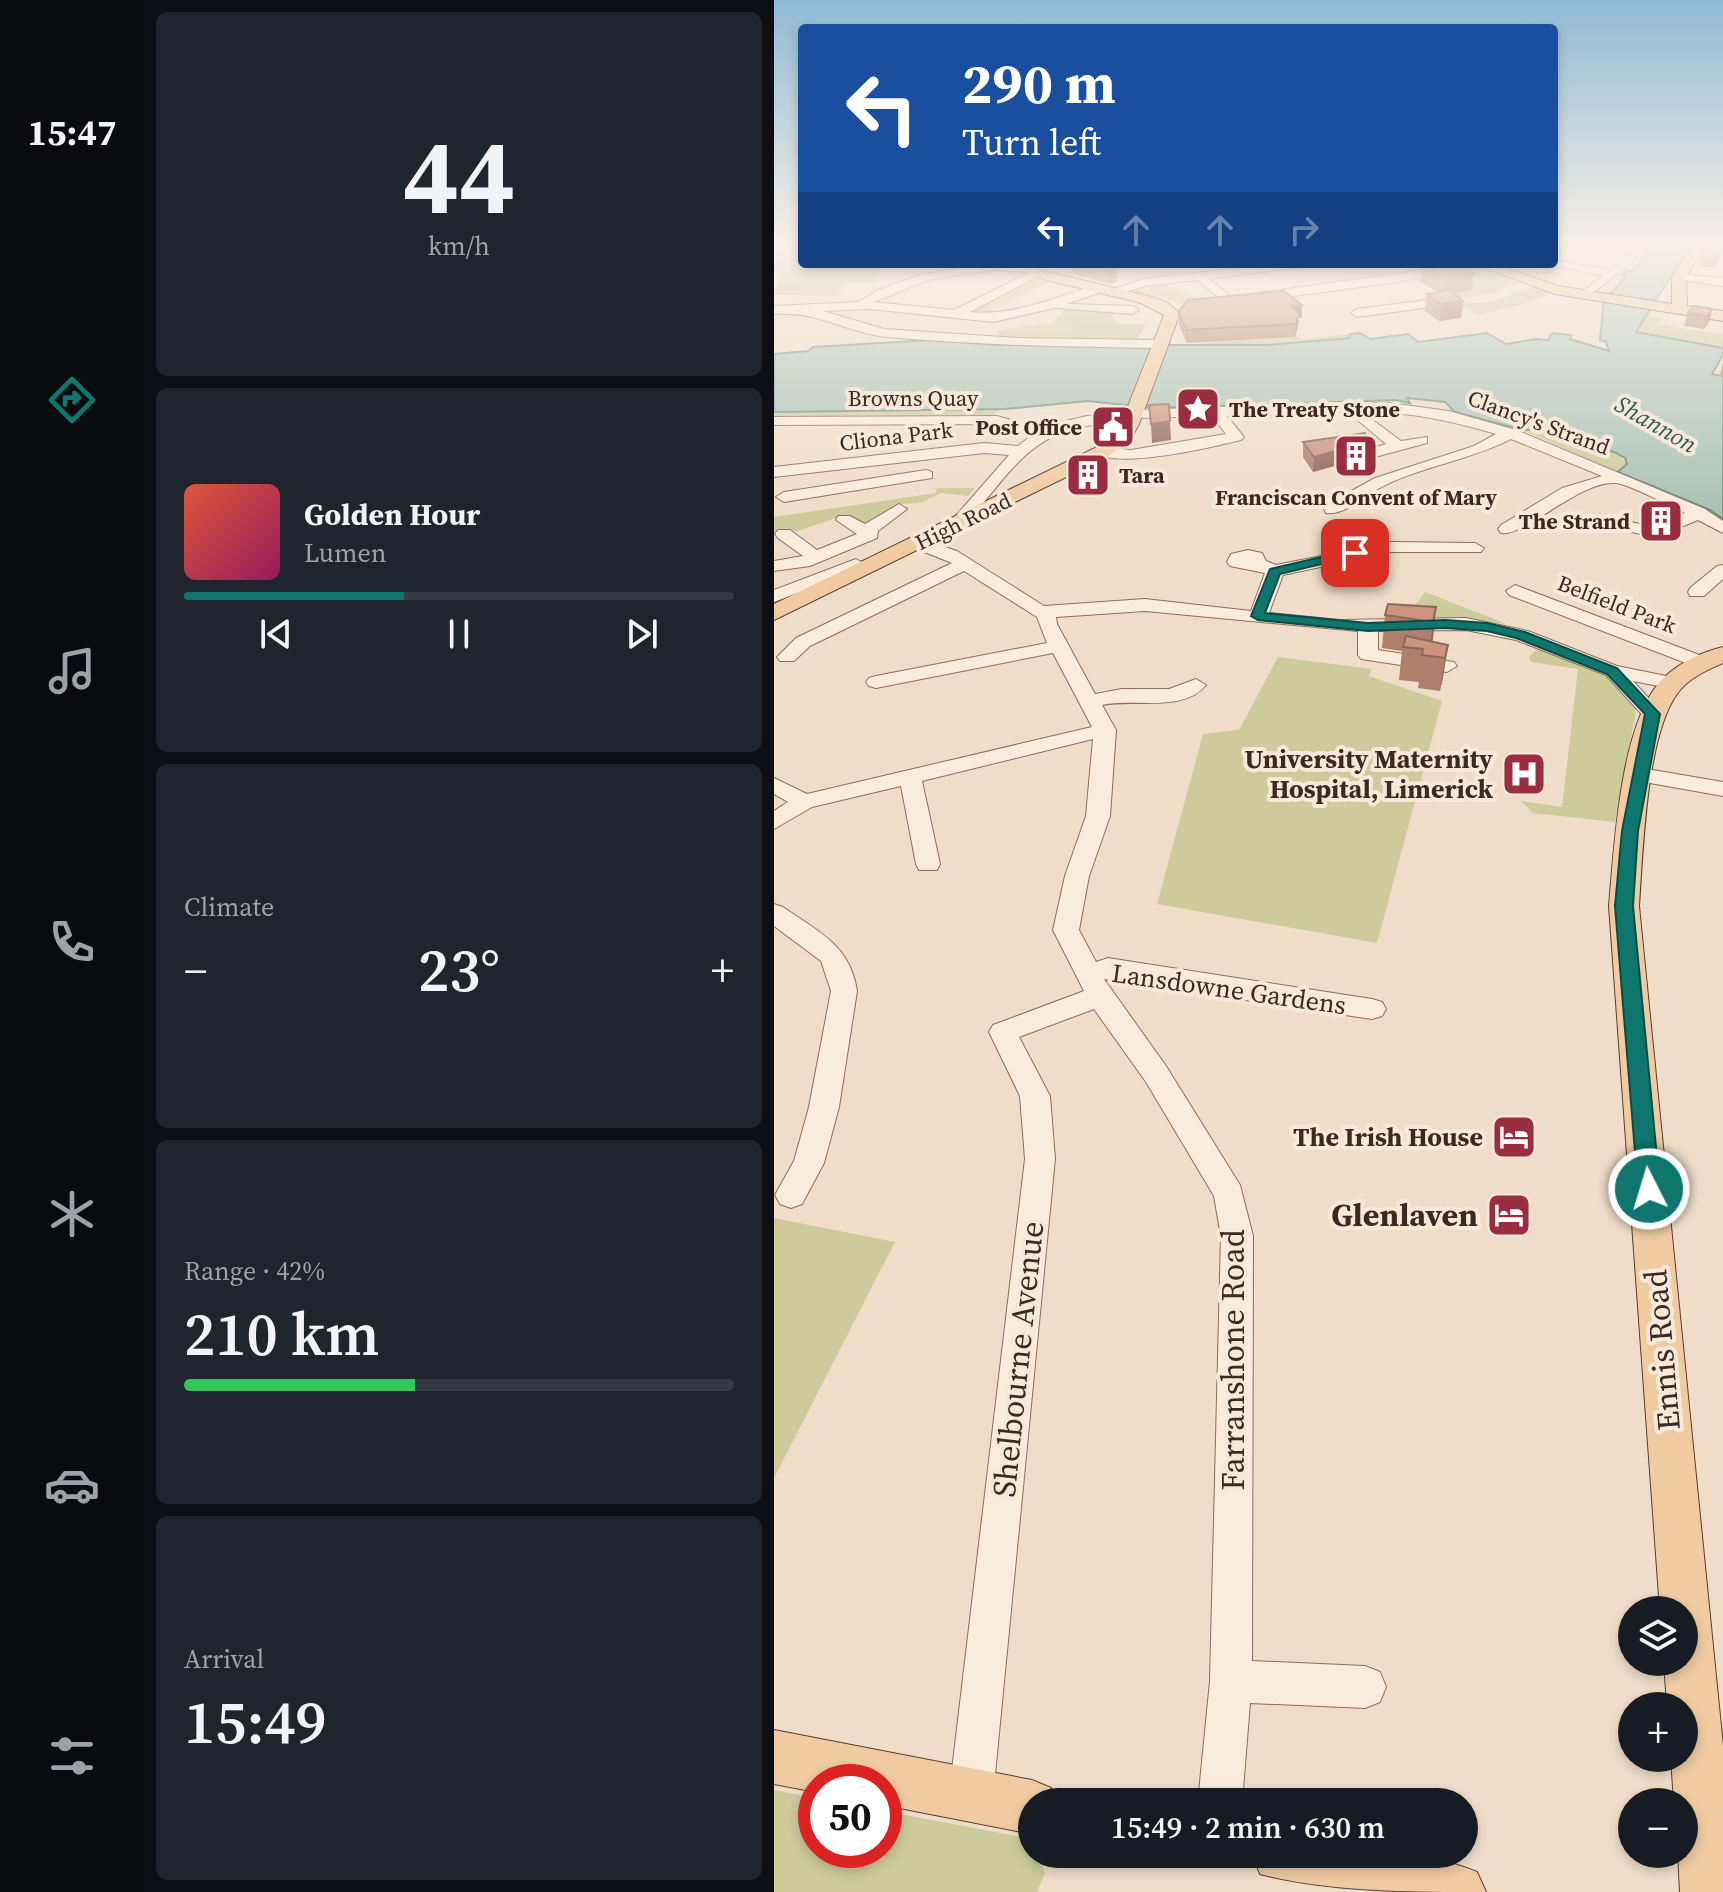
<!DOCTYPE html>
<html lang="en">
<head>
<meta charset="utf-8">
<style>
	body { margin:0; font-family:"Source Serif 4",serif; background:#20242c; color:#f1f3f6; height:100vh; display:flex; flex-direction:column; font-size:30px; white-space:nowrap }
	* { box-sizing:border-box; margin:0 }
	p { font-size:26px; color:#9ea1a6 }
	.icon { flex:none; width:44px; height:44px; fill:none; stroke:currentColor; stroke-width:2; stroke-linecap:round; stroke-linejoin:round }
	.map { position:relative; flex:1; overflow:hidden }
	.details { display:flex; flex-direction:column; gap:12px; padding:12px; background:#0d0f14; width:630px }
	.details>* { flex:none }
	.banner { position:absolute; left:24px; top:24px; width:760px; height:244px; border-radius:8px; box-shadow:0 4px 12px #0003; background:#1a4fa0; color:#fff; overflow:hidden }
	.buttons { position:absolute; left:844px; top:1596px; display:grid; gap:16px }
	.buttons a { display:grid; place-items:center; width:80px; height:80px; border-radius:50%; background:#171b24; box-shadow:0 4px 12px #0003; font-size:40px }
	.speed { position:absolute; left:24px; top:1764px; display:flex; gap:16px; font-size:40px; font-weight:700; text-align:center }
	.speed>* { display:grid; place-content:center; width:104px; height:104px; border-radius:50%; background:#171b24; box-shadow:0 4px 12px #0003; line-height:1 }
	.speed .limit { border:12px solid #d22; background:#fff; color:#111 }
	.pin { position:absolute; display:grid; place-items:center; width:68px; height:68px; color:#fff; margin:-34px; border-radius:16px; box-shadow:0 4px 12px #0006 }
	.me { position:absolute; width:88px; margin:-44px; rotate:355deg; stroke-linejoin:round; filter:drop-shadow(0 0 6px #0008) }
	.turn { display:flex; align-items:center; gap:28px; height:168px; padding:0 32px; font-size:36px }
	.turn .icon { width:104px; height:104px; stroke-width:2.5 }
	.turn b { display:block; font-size:56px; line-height:68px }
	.lanes { display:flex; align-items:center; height:76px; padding:0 32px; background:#0003; justify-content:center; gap:40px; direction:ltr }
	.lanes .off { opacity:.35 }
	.big { font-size:60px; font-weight:600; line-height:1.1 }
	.details .widget { flex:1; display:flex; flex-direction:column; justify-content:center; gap:12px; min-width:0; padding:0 28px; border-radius:12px; background:#20242c }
	.details .dial { align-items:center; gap:0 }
	.dial b { font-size:104px; line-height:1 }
	.song { display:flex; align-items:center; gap:24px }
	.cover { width:96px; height:96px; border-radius:12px; background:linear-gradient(135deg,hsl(10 70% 55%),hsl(330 70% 35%)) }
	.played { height:8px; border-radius:4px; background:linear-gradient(90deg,#0f766e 40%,#363941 40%) }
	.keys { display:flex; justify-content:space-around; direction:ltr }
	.heat { display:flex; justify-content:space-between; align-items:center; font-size:44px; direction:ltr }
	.charge { height:12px; border-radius:6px; background:linear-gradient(90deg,#34c759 42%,#363941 0) }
	.trip { position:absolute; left:244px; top:1788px; width:460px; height:80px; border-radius:40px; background:#171b24; box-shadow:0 4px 12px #0003; font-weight:600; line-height:80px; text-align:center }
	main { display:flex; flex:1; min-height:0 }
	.tab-bar { display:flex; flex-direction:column; width:144px; justify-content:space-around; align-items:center; background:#090b0e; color:#9ea1a6 }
	.tab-bar .icon { width:56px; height:56px }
	.tab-bar .current { color:#0f766e }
	.tab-bar b { font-size:36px; color:#f1f3f6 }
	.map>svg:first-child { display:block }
</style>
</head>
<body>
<main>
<nav class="tab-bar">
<b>15:47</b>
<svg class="icon current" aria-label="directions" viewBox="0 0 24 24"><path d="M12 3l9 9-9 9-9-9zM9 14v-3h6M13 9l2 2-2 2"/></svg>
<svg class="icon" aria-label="music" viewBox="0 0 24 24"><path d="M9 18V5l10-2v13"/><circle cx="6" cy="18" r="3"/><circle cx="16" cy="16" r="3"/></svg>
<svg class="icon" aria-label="phone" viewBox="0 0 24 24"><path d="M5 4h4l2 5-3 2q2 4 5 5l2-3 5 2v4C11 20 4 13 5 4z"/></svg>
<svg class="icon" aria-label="climate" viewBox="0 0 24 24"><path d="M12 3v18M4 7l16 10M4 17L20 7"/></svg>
<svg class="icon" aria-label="car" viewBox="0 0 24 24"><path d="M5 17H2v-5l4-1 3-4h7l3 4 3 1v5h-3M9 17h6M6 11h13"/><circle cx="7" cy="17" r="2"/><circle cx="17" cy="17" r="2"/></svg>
<svg class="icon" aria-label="filters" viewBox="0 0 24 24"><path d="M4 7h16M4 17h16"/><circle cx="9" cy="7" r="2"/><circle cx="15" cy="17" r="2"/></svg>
</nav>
<section class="details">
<div class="widget dial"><b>44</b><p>km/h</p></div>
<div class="widget">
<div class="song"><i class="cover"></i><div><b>Golden Hour</b><p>Lumen</p></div></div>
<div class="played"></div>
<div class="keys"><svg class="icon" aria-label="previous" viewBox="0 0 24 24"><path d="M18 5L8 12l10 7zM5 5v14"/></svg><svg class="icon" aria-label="pause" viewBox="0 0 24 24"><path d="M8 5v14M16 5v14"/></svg><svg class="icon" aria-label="next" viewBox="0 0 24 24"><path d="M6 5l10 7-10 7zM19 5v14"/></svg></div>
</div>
<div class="widget"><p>Climate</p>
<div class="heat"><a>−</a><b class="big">23°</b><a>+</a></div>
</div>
<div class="widget"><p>Range · 42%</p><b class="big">210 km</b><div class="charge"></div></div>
<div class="widget"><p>Arrival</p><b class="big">15:49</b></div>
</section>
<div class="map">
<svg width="949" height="1892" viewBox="0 0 949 1892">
	<rect width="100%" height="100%" fill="#efddc9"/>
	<!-- green -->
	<g fill="#cdcb9c">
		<polygon points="0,244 28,244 28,264 107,264 106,269 0,272"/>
		<polygon points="258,279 272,283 214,313 189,314"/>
		<polygon points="392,283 394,286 420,296 427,302 407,305 394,299 356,291 362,286"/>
		<polygon points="872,316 888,318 886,325 949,334 949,348 862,332"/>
		<polygon points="280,322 300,326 297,337 332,338 330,341 223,340 223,331"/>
		<polygon points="576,334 576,338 493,345 425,344 506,336 516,338 522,335 527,339"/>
		<polygon points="92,409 231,409 222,411 221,418 0,419 0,413"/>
		<path d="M748,430C771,430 845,442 853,465L844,472Z"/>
		<polygon points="163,488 201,488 194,496 167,493 146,503 123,504 88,527 68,516 24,531 0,535 0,517 162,493"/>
		<polygon points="651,592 733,624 686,619 628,623"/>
		<path d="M762,650H772C800,661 857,678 862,712L841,822L759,813L747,801L788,807L804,669L757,662L755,657Z"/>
		<polygon points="504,657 598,669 595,676 668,701 603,943 383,904 429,734 465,730"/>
		<polygon points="0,1218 121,1242 0,1478"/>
		<polygon points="0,1790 42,1798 42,1850 110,1850 110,1811 258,1839 258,1854 264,1854 271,1873 263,1892 0,1892"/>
	</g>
	<!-- cemetery -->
	<g fill="#c3c19b">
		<polygon points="700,268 711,268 747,283 723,290 725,292 721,293 672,300 664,296 696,290 668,274"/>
		<polygon points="106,269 103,282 73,282 63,296 0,295 8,272"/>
		<polygon points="758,287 780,293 733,309 703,314 682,303 714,303"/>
		<polygon points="291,309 337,313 342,324 372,324 363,339 296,337 300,326 280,322"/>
	</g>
	<!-- water -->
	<polygon fill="#aac3b7" stroke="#709284" stroke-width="2" points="884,244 917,244 862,332 949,348 949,355 938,374 949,376 949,519 936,510 844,472 853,464 851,458 842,453 797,436 770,430 748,430 681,412 671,402 633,398 636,403 622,400 415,407 370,407 314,401 231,409 0,412 0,354 34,351 39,347 158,340 222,345 493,345 575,338 576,334 586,333 596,339 634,334 644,342 713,333 732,344 762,339 774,340 778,333 797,335 796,339 835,351 832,342 826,340 830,301 852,276 848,275 853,270 857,271"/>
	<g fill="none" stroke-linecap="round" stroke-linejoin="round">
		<!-- minor casing -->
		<g stroke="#8b6e5d" stroke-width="2">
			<g id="minor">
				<polygon points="787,244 806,244 780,252 780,246"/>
				<polygon points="869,244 881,244 811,299 807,298 807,292 829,276 775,264 780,264 780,260 836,270"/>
				<path d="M210,264L260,266L268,274L196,312C240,316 279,298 320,286L326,290L324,293L293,304L359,306L365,310L359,314L281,308L219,322L96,309L49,311L110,329L244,338L385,340L392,344L385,348C294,347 204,345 114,337C72,333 46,311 0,314V306L84,302L104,290L146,275ZM217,270L257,272L180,310L100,302L154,280Z"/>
				<polygon points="499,264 533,264 527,267 435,279 457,297 690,264 716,264 623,282 454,305 423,280 371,286 337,296 331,292 370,279"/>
				<polygon points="905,274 949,278 949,286 901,279 901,275"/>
				<polygon points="668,298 674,302 672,305 583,317 577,313 583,309"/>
				<path d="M577,402L616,403L675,411L742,430L931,509L949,521V533L924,520L883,537L841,529L839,525L847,520L881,527L911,513C898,507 853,483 841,483C805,481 749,538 727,533L724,529L727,525L788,488L828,476L737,439C694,461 643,467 602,490C589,498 568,516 552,513L550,509L552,505L601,478L700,446L722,434C678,421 635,411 588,412L627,441L653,437V443L601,457L596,455V449L612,444L574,412L453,416L470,437L467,440C439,447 342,470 320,452L328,447L357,450L452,434L438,416L366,418L359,422C264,423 250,454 194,522L188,523L180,518L235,455L210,453L0,477V467L210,443L244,446L261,433L222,424L0,425V417L223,416L247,423L275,425L313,416L354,414L361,410Z"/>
				<polygon points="152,470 158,472 158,478 10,502 2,497 10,492"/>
				<polygon points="125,504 133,509 104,531 103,538 36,566 0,571 0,561 29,556 4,538 1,534 4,530 16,530 43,550 83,534 62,520 64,516 76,516 91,524"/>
				<path d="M144,538L183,551L270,606L371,599L477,611L491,573L456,566L453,562L457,554L474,550L488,553L492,561L502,565L617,542L701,543L710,548L707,552H617L509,575L495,613L565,620L692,618L754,631L843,666L907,679L910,683L900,689L859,681L889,714L878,720L871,718L832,675L742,640L692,630L604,631V650L680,662L683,666L673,672L587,659L584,655V631L371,611L282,617L283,624L321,694L348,689H395L422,679L432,685C410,713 359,698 328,705L342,730L336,816L315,876L305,930L322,962L334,958L598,999L608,1002L612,1009L608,1016L598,1019L330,979L392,1066L466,1185L479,1236L478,1661L591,1666L606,1672L612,1687L606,1702L591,1708L476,1703L468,1802H424L436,1681L447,1236L440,1196L372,1082L320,1009L245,1037L276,1096L281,1159L219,1795L213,1811L197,1817L181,1811L175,1795L251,1159L246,1096L215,1032L219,1025L310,991L279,930L291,876L312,816L319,739L148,781L166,864L163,870H145L142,864L127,786L38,807L0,829V811L14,802L0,794V778L33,794L318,727L279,653L102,688L95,686L92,682L95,678L102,676L273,643L263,617L190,571L36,646L20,661H6L3,657L22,638L178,563L138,547L135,543Z"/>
				<polygon points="82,559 91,564 88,568 0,602 0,590"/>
				<polygon points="949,565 949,579 930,596 916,596 914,592 916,588 943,566"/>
				<polygon points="741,585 936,659 939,663 936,667 922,667 735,595 732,591"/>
				<polygon points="867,768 949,782 949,796 859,780 856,775 859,770"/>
				<path d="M0,904L9,907C44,932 76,944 83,991L65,1107L50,1163L28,1204L17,1208L6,1204L1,1195L20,1161L35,1107L57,991L47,961L0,926Z"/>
			</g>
		</g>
		<!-- major casing -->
		<g stroke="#593d31" stroke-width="2">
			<g id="major">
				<polygon points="919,244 933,244 912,277 913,306 949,311 949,321 781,294 701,264 721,264 784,286 898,304 898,277"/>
				<polygon points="266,270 378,297 392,302 406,313 365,424 358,437 335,456 0,620 0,604 321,448 347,424 390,315 367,303 261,277 261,271"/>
				<path d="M949,647V663C933,670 913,679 903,694C872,737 869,852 865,906L949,1746V1892H906L904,1854H910V1802H900L897,1758H910V1706H893L890,1662H910V1610H886L835,906C840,848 846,728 885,683C900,665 927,652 949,647Z"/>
				<polygon points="0,1730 258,1780 277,1788 283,1802 258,1802 258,1834 110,1805 110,1782 42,1782 42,1792 0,1784"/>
				<path d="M478,1854C552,1854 634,1843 703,1872L712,1892C637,1892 556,1892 486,1874Z"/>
			</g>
		</g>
		<!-- minor -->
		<use href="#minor" fill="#f9ecdd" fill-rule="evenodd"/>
		<!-- major -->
		<use href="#major" fill="#f0cba2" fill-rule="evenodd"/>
	</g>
	<!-- wall -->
	<g fill="#af7e6d">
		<polygon points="949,244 948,255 940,268 924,266 928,249"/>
		<polygon points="298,264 340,264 342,269 343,282 336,284 299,274"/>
		<polygon points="648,266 698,290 678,293 689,301 687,318 665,321 651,311 653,294 664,292 646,282"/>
		<polygon points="528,305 528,318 525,318 524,326 521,337 413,343 405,325 404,312"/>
		<polygon points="938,309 935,322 930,329 910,326 914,313"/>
		<polygon points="949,362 949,375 946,374"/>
		<polygon points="529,442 593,442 592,457 539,472 529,457"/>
		<polygon points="662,607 658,641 674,645 666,691 644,688 645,682 625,680 628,651 608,648 611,615"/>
	</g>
	<!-- shaded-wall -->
	<g fill="#8f6759">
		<polygon points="949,244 948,255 940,268 944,251"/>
		<polygon points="342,269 343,282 336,284 335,271"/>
		<polygon points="700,273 698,290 669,295 671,278"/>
		<polygon points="689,301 687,318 665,321 667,304"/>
		<polygon points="528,305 528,318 525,318 524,326 521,337 522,324 517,306"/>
		<polygon points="938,309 935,322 930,329 933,316"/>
		<polygon points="396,421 397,440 378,443 377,424"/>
		<polygon points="593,442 592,457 539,472 540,457"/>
		<polygon points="662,607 659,639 655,655 659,622"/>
		<polygon points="674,645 669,678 666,691 671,658"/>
	</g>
	<!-- building -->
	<g fill="#cc937f" stroke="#8f6759" stroke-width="2">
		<polygon points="932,244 949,244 944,251 928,249"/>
		<polygon points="308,264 340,264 342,269 335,271"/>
		<polygon points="658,264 682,264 700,273 671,278 648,266"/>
		<polygon points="675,290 689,301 667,304 653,294"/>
		<polygon points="510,291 528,305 517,306 525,313 522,324 413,330 404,312 414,300"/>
		<polygon points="920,306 938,309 933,316 914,313"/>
		<polygon points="395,404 396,421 377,424 375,405"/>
		<polygon points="591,433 593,442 540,457 529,442"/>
		<polygon points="614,604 662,607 659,622 611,615"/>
		<polygon points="632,636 674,645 671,658 648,655 649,649 629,647"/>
	</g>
	<!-- sky -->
	<linearGradient id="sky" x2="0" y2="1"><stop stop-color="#8fbad4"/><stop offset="0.48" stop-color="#f8f0e7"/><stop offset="1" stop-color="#f8f0e7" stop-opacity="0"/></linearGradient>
	<rect width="949" height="509" fill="url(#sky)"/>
	<!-- route -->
	<polygon fill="#0f766e" stroke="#0a4d48" stroke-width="2" points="581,549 585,550 585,555 506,574 491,613 594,623 671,620 713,623 751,632 843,668 886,714 864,831 859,906 886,1189 882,1196 875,1198 867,1196 864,1189 841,906 848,831 871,714 833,674 742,638 713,631 671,628 594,631 484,620 477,616 496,569"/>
	<!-- icons -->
	<defs>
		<g id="sight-square" transform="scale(2.3)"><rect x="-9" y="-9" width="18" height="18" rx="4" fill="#9a2e40" stroke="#f6e9d9"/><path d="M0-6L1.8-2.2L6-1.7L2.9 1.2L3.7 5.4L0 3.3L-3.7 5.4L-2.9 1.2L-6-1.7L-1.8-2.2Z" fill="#fff"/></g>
		<g id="civic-square" transform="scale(2.3)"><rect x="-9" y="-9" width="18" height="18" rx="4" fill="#9a2e40" stroke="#f6e9d9"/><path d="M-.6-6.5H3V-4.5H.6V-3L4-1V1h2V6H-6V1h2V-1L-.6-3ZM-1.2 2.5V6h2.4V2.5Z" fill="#fff"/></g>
		<g id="building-square" transform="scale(2.3)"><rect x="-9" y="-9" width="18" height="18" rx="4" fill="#9a2e40" stroke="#f6e9d9"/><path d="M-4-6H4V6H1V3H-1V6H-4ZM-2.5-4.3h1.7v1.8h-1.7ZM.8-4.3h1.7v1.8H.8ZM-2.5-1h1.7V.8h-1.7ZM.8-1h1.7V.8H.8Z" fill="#fff"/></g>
		<g id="hospital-square" transform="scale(2.3)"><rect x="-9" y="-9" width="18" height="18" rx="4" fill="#9a2e40" stroke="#f6e9d9"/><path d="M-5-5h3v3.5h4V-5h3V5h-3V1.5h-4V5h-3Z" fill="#fff"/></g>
		<g id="hotel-square" transform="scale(2.3)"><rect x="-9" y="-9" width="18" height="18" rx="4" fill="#9a2e40" stroke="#f6e9d9"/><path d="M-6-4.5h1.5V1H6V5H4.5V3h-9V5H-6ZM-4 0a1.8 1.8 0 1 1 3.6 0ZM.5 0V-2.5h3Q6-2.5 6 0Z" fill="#fff"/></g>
	</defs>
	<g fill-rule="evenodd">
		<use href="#sight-square" x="424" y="409"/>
		<use href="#civic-square" x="339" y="427"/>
		<use href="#building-square" x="582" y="456"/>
		<use href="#building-square" x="314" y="475"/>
		<use href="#building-square" x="887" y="521"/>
		<use href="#hospital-square" x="750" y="774"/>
		<use href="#hotel-square" x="740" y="1137"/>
		<use href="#hotel-square" x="735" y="1215"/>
	</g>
	<g text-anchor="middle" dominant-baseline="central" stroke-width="8" stroke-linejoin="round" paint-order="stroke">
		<!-- far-street labels -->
		<g font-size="22" fill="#3c2921" stroke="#f6e9d9">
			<text x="139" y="398">Browns Quay</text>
			<text transform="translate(765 422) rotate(20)">Clancy's Strand</text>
			<text transform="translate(122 436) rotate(-7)">Cliona Park</text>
			<text transform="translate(189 521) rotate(-26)">High Road</text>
			<text transform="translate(843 604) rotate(21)">Belfield Park</text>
		</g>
		<!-- far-poi labels -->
		<g font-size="22" font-weight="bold" fill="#3c2921" stroke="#f6e9d9" text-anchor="start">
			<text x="455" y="409">The Treaty Stone</text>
			<text x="308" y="427" text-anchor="end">Post Office</text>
			<text x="345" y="475">Tara</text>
			<text x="582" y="497" text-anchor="middle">Franciscan Convent of Mary</text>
			<text x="856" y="521" text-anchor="end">The Strand</text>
		</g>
		<!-- far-water labels -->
		<g font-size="24" font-style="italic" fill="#305b51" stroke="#f6e9d9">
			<text transform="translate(882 424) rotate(30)">Shannon</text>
		</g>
		<!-- poi labels -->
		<g font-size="26" font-weight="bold" fill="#3c2921" stroke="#f6e9d9" text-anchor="end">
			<text x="719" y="759">University Maternity<tspan x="719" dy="30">Hospital, Limerick</tspan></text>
			<text x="709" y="1137">The Irish House</text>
		</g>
		<!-- street labels -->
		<g font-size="26" fill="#3c2921" stroke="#f6e9d9">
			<text transform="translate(455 989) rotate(8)">Lansdowne Gardens</text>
		</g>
		<!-- near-poi labels -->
		<g font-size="32" font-weight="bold" fill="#3c2921" stroke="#f6e9d9" text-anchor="end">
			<text x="704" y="1215">Glenlaven</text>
		</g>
		<!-- near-street labels -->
		<g font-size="32" fill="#3c2921" stroke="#f6e9d9">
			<text transform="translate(888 1350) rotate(-95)">Ennis Road</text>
			<text transform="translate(244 1359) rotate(-84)">Shelbourne Avenue</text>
			<text transform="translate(459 1360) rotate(-90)">Farranshone Road</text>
		</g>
	</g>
</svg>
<div class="buttons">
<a><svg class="icon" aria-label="layers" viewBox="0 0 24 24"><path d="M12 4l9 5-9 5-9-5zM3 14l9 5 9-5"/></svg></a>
<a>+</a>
<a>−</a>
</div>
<div class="speed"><div class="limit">50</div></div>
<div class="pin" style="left:581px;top:553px;background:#d93025"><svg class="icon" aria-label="arrive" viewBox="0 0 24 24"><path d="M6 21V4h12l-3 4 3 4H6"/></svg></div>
<svg class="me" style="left:875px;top:1189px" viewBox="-20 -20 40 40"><circle r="17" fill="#0f766e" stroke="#fff" stroke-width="3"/><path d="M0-11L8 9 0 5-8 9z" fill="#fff"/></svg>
<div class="trip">15:49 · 2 min · 630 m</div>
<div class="banner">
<div class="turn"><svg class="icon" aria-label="left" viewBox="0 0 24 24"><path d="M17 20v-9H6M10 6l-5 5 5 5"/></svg><div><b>290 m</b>Turn left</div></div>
<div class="lanes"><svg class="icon" aria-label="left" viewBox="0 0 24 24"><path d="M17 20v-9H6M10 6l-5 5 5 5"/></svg><svg class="icon off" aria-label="ahead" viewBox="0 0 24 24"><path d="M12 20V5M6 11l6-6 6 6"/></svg><svg class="icon off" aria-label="ahead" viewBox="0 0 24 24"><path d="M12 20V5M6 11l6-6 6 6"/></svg><svg class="icon off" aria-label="right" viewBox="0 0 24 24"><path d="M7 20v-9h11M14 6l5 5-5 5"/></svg></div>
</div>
</div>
</main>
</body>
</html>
